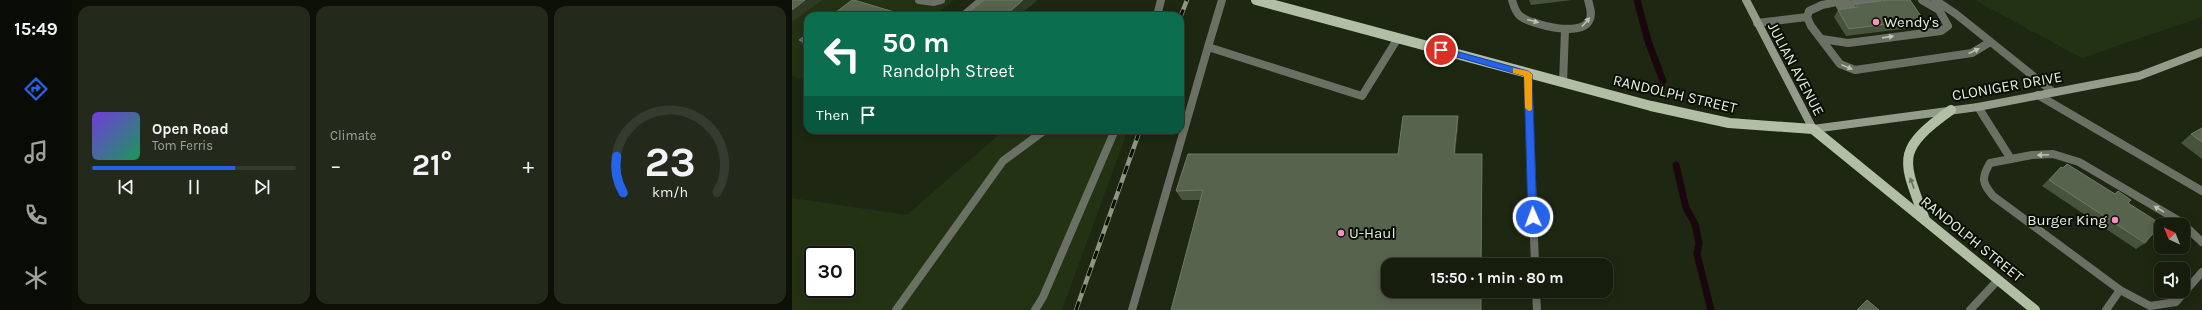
<!DOCTYPE html>
<html lang="en">
<head>
<meta charset="utf-8">
<style>
	body { margin:0; font-family:Karla,sans-serif; background:#232a1b; color:#f1f3f6; height:100vh; display:flex; flex-direction:column; font-size:15px; white-space:nowrap }
	* { box-sizing:border-box; margin:0 }
	p { font-size:13px; color:#9ea29d }
	.icon { flex:none; width:22px; height:22px; fill:none; stroke:currentColor; stroke-width:2; stroke-linecap:round; stroke-linejoin:round }
	.map { position:relative; flex:1; overflow:hidden }
	.details { display:flex; flex-direction:column; gap:6px; padding:6px; background:#0c1007; width:720px }
	.details>* { flex:none }
	.top-card { position:absolute; left:12px; top:12px; width:380px; height:122px; border-radius:12px; box-shadow:0 2px 10px #0003,0 0 0 1px #353b2e; background:#0b6e4f; color:#fff; overflow:hidden }
	.needle { width:26px; rotate:317deg }
	.tools { position:absolute; left:1362px; top:218px; display:grid; gap:8px }
	.tools a { display:grid; place-items:center; width:36px; height:36px; border-radius:8px; background:#161d0d; box-shadow:0 2px 10px #0003,0 0 0 1px #353b2e; font-size:20px }
	.speed { position:absolute; left:12px; top:246px; display:flex; gap:8px; font-size:20px; font-weight:700; text-align:center }
	.speed>* { display:grid; place-content:center; width:52px; height:52px; border-radius:50%; background:#161d0d; box-shadow:0 2px 10px #0003,0 0 0 1px #353b2e; line-height:1 }
	.speed .limit { border:2px solid #111; border-radius:6px; background:#fff; color:#111 }
	.pin { position:absolute; display:grid; place-items:center; width:34px; height:34px; color:#fff; margin:-17px; border:2px solid #fff; border-radius:50%; box-shadow:0 1px 4px #0007 }
	.me { position:absolute; width:44px; margin:-22px; rotate:358deg; stroke-linejoin:round; filter:drop-shadow(0 0 3px #0008) }
	.turn { display:flex; align-items:center; gap:14px; height:84px; padding:0 12px; font-size:18px }
	.turn .icon { width:52px; height:52px; stroke-width:2.5 }
	.turn b { display:block; font-size:28px; line-height:34px }
	.then { display:flex; align-items:center; height:38px; padding:0 12px; background:#0003; gap:8px; font-size:15px }
	.big { font-size:30px; font-weight:700; line-height:1.1 }
	.details .card { flex:1; display:flex; flex-direction:column; justify-content:center; gap:6px; min-width:0; padding:0 14px; border-radius:12px; background:#232a1b }
	.details .dial { align-items:center; gap:0 }
	.dial svg { height:104px; overflow:visible; fill:none; stroke:#353b2e; stroke-width:7; stroke-linecap:round; text-anchor:middle }
	.dial text { fill:#f1f3f6; stroke:none }
	.song { display:flex; align-items:center; gap:12px }
	.cover { width:48px; height:48px; border-radius:6px; background:linear-gradient(135deg,hsl(260 70% 55%),hsl(150 70% 35%)) }
	.played { height:4px; border-radius:2px; background:linear-gradient(90deg,#2563eb 70%,#353b2e 70%) }
	.keys { display:flex; justify-content:space-around; direction:ltr }
	.heat { display:flex; justify-content:space-between; align-items:center; font-size:22px; direction:ltr }
	.details .tiles { flex:1; display:grid; gap:6px; grid-template-columns:repeat(3,1fr) }
	.trip { position:absolute; left:589px; top:258px; width:232px; height:40px; border-radius:12px; background:#161d0d; box-shadow:0 2px 10px #0003,0 0 0 1px #353b2e; font-weight:700; line-height:40px; text-align:center }
	main { display:flex; flex:1; min-height:0 }
	.dock { display:flex; flex-direction:column; width:72px; justify-content:space-around; align-items:center; background:#090c05; color:#9ea29d }
	.dock .icon { width:28px; height:28px }
	.dock .active { color:#2563eb }
	.dock b { font-size:18px; color:#f1f3f6 }
	.map>svg:first-child { display:block }
</style>
</head>
<body>
<main>
<nav class="dock">
<b>15:49</b>
<svg class="icon active" aria-label="directions" viewBox="0 0 24 24"><path d="M12 3l9 9-9 9-9-9zM9 14v-3h6M13 9l2 2-2 2"/></svg>
<svg class="icon" aria-label="music" viewBox="0 0 24 24"><path d="M9 18V5l10-2v13"/><circle cx="6" cy="18" r="3"/><circle cx="16" cy="16" r="3"/></svg>
<svg class="icon" aria-label="phone" viewBox="0 0 24 24"><path d="M5 4h4l2 5-3 2q2 4 5 5l2-3 5 2v4C11 20 4 13 5 4z"/></svg>
<svg class="icon" aria-label="climate" viewBox="0 0 24 24"><path d="M12 3v18M4 7l16 10M4 17L20 7"/></svg>
</nav>
<section class="details">
<div class="tiles">
<div class="card">
<div class="song"><i class="cover"></i><div><b>Open Road</b><p>Tom Ferris</p></div></div>
<div class="played"></div>
<div class="keys"><svg class="icon" aria-label="previous" viewBox="0 0 24 24"><path d="M18 5L8 12l10 7zM5 5v14"/></svg><svg class="icon" aria-label="pause" viewBox="0 0 24 24"><path d="M8 5v14M16 5v14"/></svg><svg class="icon" aria-label="next" viewBox="0 0 24 24"><path d="M6 5l10 7-10 7zM19 5v14"/></svg></div>
</div>
<div class="card"><p>Climate</p>
<div class="heat"><a>−</a><b class="big">21°</b><a>+</a></div>
</div>
<div class="card dial"><svg viewBox="0 0 100 80">
<path d="M14 69A42 42 0 1 1 86 69"/>
<path d="M14 69A42 42 0 0 1 9 41" stroke="#2563eb"/>
<text x="50" y="56" font-size="32" font-weight="700">23</text>
<text x="50" y="72" font-size="11">km/h</text>
</svg></div>
</div>
</section>
<div class="map">
<svg width="1410" height="310" viewBox="0 0 1410 310">
	<rect width="100%" height="100%" fill="#1d2711"/>
	<!-- built -->
	<g fill="#243214" fill-rule="evenodd">
		<polygon points="0,0 162,0 141,16 16,16 16,82 0,76"/>
		<polygon points="1182,0 1410,0 1410,17 1290,58"/>
		<path d="M212,130H336L270,310H0V198L115,215ZM21,255H55V289H21Z"/>
	</g>
	<g fill="none" stroke-linecap="round" stroke-linejoin="round">
		<!-- stream -->
		<g stroke="#1a060f" stroke-width="7">
			<polyline points="845,0 856,41 871,81"/>
			<polyline points="884,165 894,208 903,224 907,243 905,254 919,310"/>
		</g>
		<!-- lane -->
		<g stroke="#6b7065" stroke-width="8">
			<polyline points="127,0 142,2 149,0"/>
			<polyline points="430,0 416,47 570,96 606,38"/>
			<path d="M720,0C722,6 723,12 728,16C740,25 788,37 797,21C801,15 798,7 796,0"/>
			<polyline points="1054,0 1030,5 1017,11 1015,17 1019,26 1048,64 1063,70 1180,53 1198,42"/>
			<polyline points="1143,0 1164,14 1261,92"/>
			<polyline points="1048,6 1085,0"/>
			<polyline points="171,16 190,0"/>
			<polyline points="365,16 369,0"/>
			<polyline points="965,23 1015,17"/>
			<polyline points="1030,39 1056,43 1149,31 1156,26 1147,10 1130,0"/>
			<polyline points="771,83 773,30"/>
			<polyline points="1246,95 1410,191"/>
			<polyline points="1186,107 1219,159"/>
			<path d="M1410,242L1389,222L1287,162L1261,154L1240,155L1198,163C1189,178 1190,183 1201,196L1328,290L1358,306L1384,302L1410,272"/>
			<polyline points="104,310 211,161 253,130"/>
			<polyline points="243,310 251,297 323,130"/>
			<polyline points="340,310 416,47"/>
			<polyline points="1178,310 1206,280"/>
			<polyline points="1314,310 1328,290"/>
		</g>
		<!-- street -->
		<g stroke="#6b7065" stroke-width="8">
			<polyline points="736,74 743,265"/>
			<polyline points="744,291 745,310"/>
		</g>
		<!-- secondary -->
		<polyline stroke="#939c8b" stroke-width="8" points="954,0 1021,129 1186,107 1347,76 1410,52"/>
		<!-- primary -->
		<g stroke="#b3bea7" stroke-width="10">
			<polyline points="464,0 859,106 937,123 1021,129 1243,310"/>
			<path d="M1133,220C1111,159 1102,151 1159,110"/>
		</g>
		<!-- rail casing -->
		<g stroke="#8d9684" stroke-width="4.5">
			<g id="rail">
				<polyline points="388,18 395,0"/>
				<polyline points="284,310 348,130"/>
			</g>
		</g>
		<!-- rail -->
		<use href="#rail" stroke="#0a0f06" stroke-width="3" stroke-dasharray="9" stroke-linecap="butt"/>
	</g>
	<!-- wall -->
	<g fill="#47533c">
		<polygon points="192,0 245,0 226,16 178,16 176,13"/>
		<polygon points="737,0 780,0 739,5"/>
		<polygon points="1064,4 1131,19 1127,27 1054,36 1042,17 1046,10 1062,8"/>
		<polygon points="16,34 16,49 7,40"/>
		<polygon points="611,116 666,116 666,126 663,154 690,154 690,265 596,265 596,291 689,291 689,310 379,310 408,200 390,200 384,191 396,154 606,154"/>
		<polygon points="1410,128 1410,159 1389,143 1399,134"/>
		<polygon points="1269,167 1323,194 1326,191 1336,203 1353,243 1344,249 1250,186"/>
	</g>
	<!-- shaded-wall -->
	<g fill="#2f3a24">
		<polygon points="13,0 30,0 0,22 0,10"/>
		<polygon points="231,0 245,0 226,16 213,16"/>
		<polygon points="666,116 666,126 662,164 662,154"/>
		<polygon points="690,154 690,265 689,265"/>
	</g>
	<!-- building -->
	<g fill="#58634e" stroke="#6e7964">
		<polygon points="0,0 13,0 0,10"/>
		<polygon points="60,0 62,0 109,14 107,16 39,16"/>
		<polygon points="192,0 231,0 213,16 183,16 176,13"/>
		<polygon points="1096,0 1118,0 1131,19 1057,29 1046,10 1066,7 1064,4"/>
		<polygon points="16,34 16,43 7,40"/>
		<polygon points="611,116 666,116 662,154 690,154 689,265 596,265 596,291 689,291 689,310 379,310 411,190 384,191 396,154 606,154"/>
		<polygon points="1410,128 1410,142 1399,134"/>
		<polygon points="1275,164 1323,194 1326,191 1339,200 1336,203 1369,224 1353,243 1257,180 1269,167 1271,168"/>
		<polygon points="1075,300 1087,310 1065,310"/>
	</g>
	<!-- one-way arrows -->
	<defs><path id="oneway-solid" d="M-6-.8H1V-3.2L6.5 0L1 3.2V.8H-6Z"/></defs>
	<g fill="#bbc1b4">
		<use href="#oneway-solid" transform="translate(741 21) rotate(15)"/>
		<use href="#oneway-solid" transform="translate(794 22) rotate(-49)"/>
		<use href="#oneway-solid" transform="translate(1096 37) rotate(-8)"/>
		<use href="#oneway-solid" transform="translate(1182 51) rotate(-25)"/>
		<use href="#oneway-solid" transform="translate(1055 67) rotate(22)"/>
		<use href="#oneway-solid" transform="translate(1251 155) rotate(178)"/>
		<use href="#oneway-solid" transform="translate(1367 209) rotate(-149)"/>
	</g>
	<use fill="#676f5f" href="#oneway-solid" transform="translate(1120 183) rotate(-110)"/>
	<!-- route -->
	<polygon fill="#2563eb" stroke="#184099" points="649,47 736,71 740,74 745,220 741,221 736,217 732,76 647,52 645,50"/>
	<!-- slow -->
	<polygon fill="#f59e0b" points="721,68 736,71 740,74 740,110 737,111 733,108 732,76 721,73"/>
	<!-- markers -->
	<g fill="#fe8ebd" stroke="#0a0f06" stroke-width="1.5">
		<circle cx="1084" cy="22" r="4"/>
		<circle cx="1323" cy="220" r="4"/>
		<circle cx="549" cy="233" r="4"/>
	</g>
	<g text-anchor="middle" dominant-baseline="central" stroke-width="4" stroke-linejoin="round" paint-order="stroke">
		<!-- poi labels -->
		<g font-size="15" fill="#e6edde" stroke="#0a0f06" text-anchor="start">
			<text x="1092" y="22">Wendy's</text>
			<text x="1315" y="220" text-anchor="end">Burger King</text>
			<text x="557" y="233">U-Haul</text>
		</g>
		<!-- street labels -->
		<g font-size="15" fill="#e6edde" stroke="#0a0f06">
			<text transform="translate(1004 69) rotate(62)">JULIAN AVENUE</text>
			<text transform="translate(1215 86) rotate(-10)">CLONIGER DRIVE</text>
			<text transform="translate(883 94) rotate(13)">RANDOLPH STREET</text>
			<text transform="translate(1180 239) rotate(39)">RANDOLPH STREET</text>
		</g>
	</g>
</svg>
<div class="tools">
<a><svg class="needle" viewBox="-14 -14 28 28"><path d="M0-13l5 13h-10z" fill="#e53935"/><path d="M0 13l5-13h-10z" fill="#9ea29d"/></svg></a>
<a><svg class="icon" aria-label="sound" viewBox="0 0 24 24"><path d="M4 9h4l5-4v14l-5-4H4zM17 9q2 3 0 6"/></svg></a>
</div>
<div class="speed"><div class="limit">30</div></div>
<div class="pin" style="left:649px;top:50px;background:#d93025"><svg class="icon" aria-label="arrive" viewBox="0 0 24 24"><path d="M6 21V4h12l-3 4 3 4H6"/></svg></div>
<svg class="me" style="left:741px;top:217px" viewBox="-20 -20 40 40"><circle r="17" fill="#2563eb" stroke="#fff" stroke-width="3"/><path d="M0-11L8 9 0 5-8 9z" fill="#fff"/></svg>
<div class="trip">15:50 · 1 min · 80 m</div>
<div class="top-card">
<div class="turn"><svg class="icon" aria-label="left" viewBox="0 0 24 24"><path d="M17 20v-9H6M10 6l-5 5 5 5"/></svg><div><b>50 m</b>Randolph Street</div></div>
<div class="then">Then<svg class="icon" aria-label="arrive" viewBox="0 0 24 24"><path d="M6 21V4h12l-3 4 3 4H6"/></svg></div>
</div>
</div>
</main>
</body>
</html>
